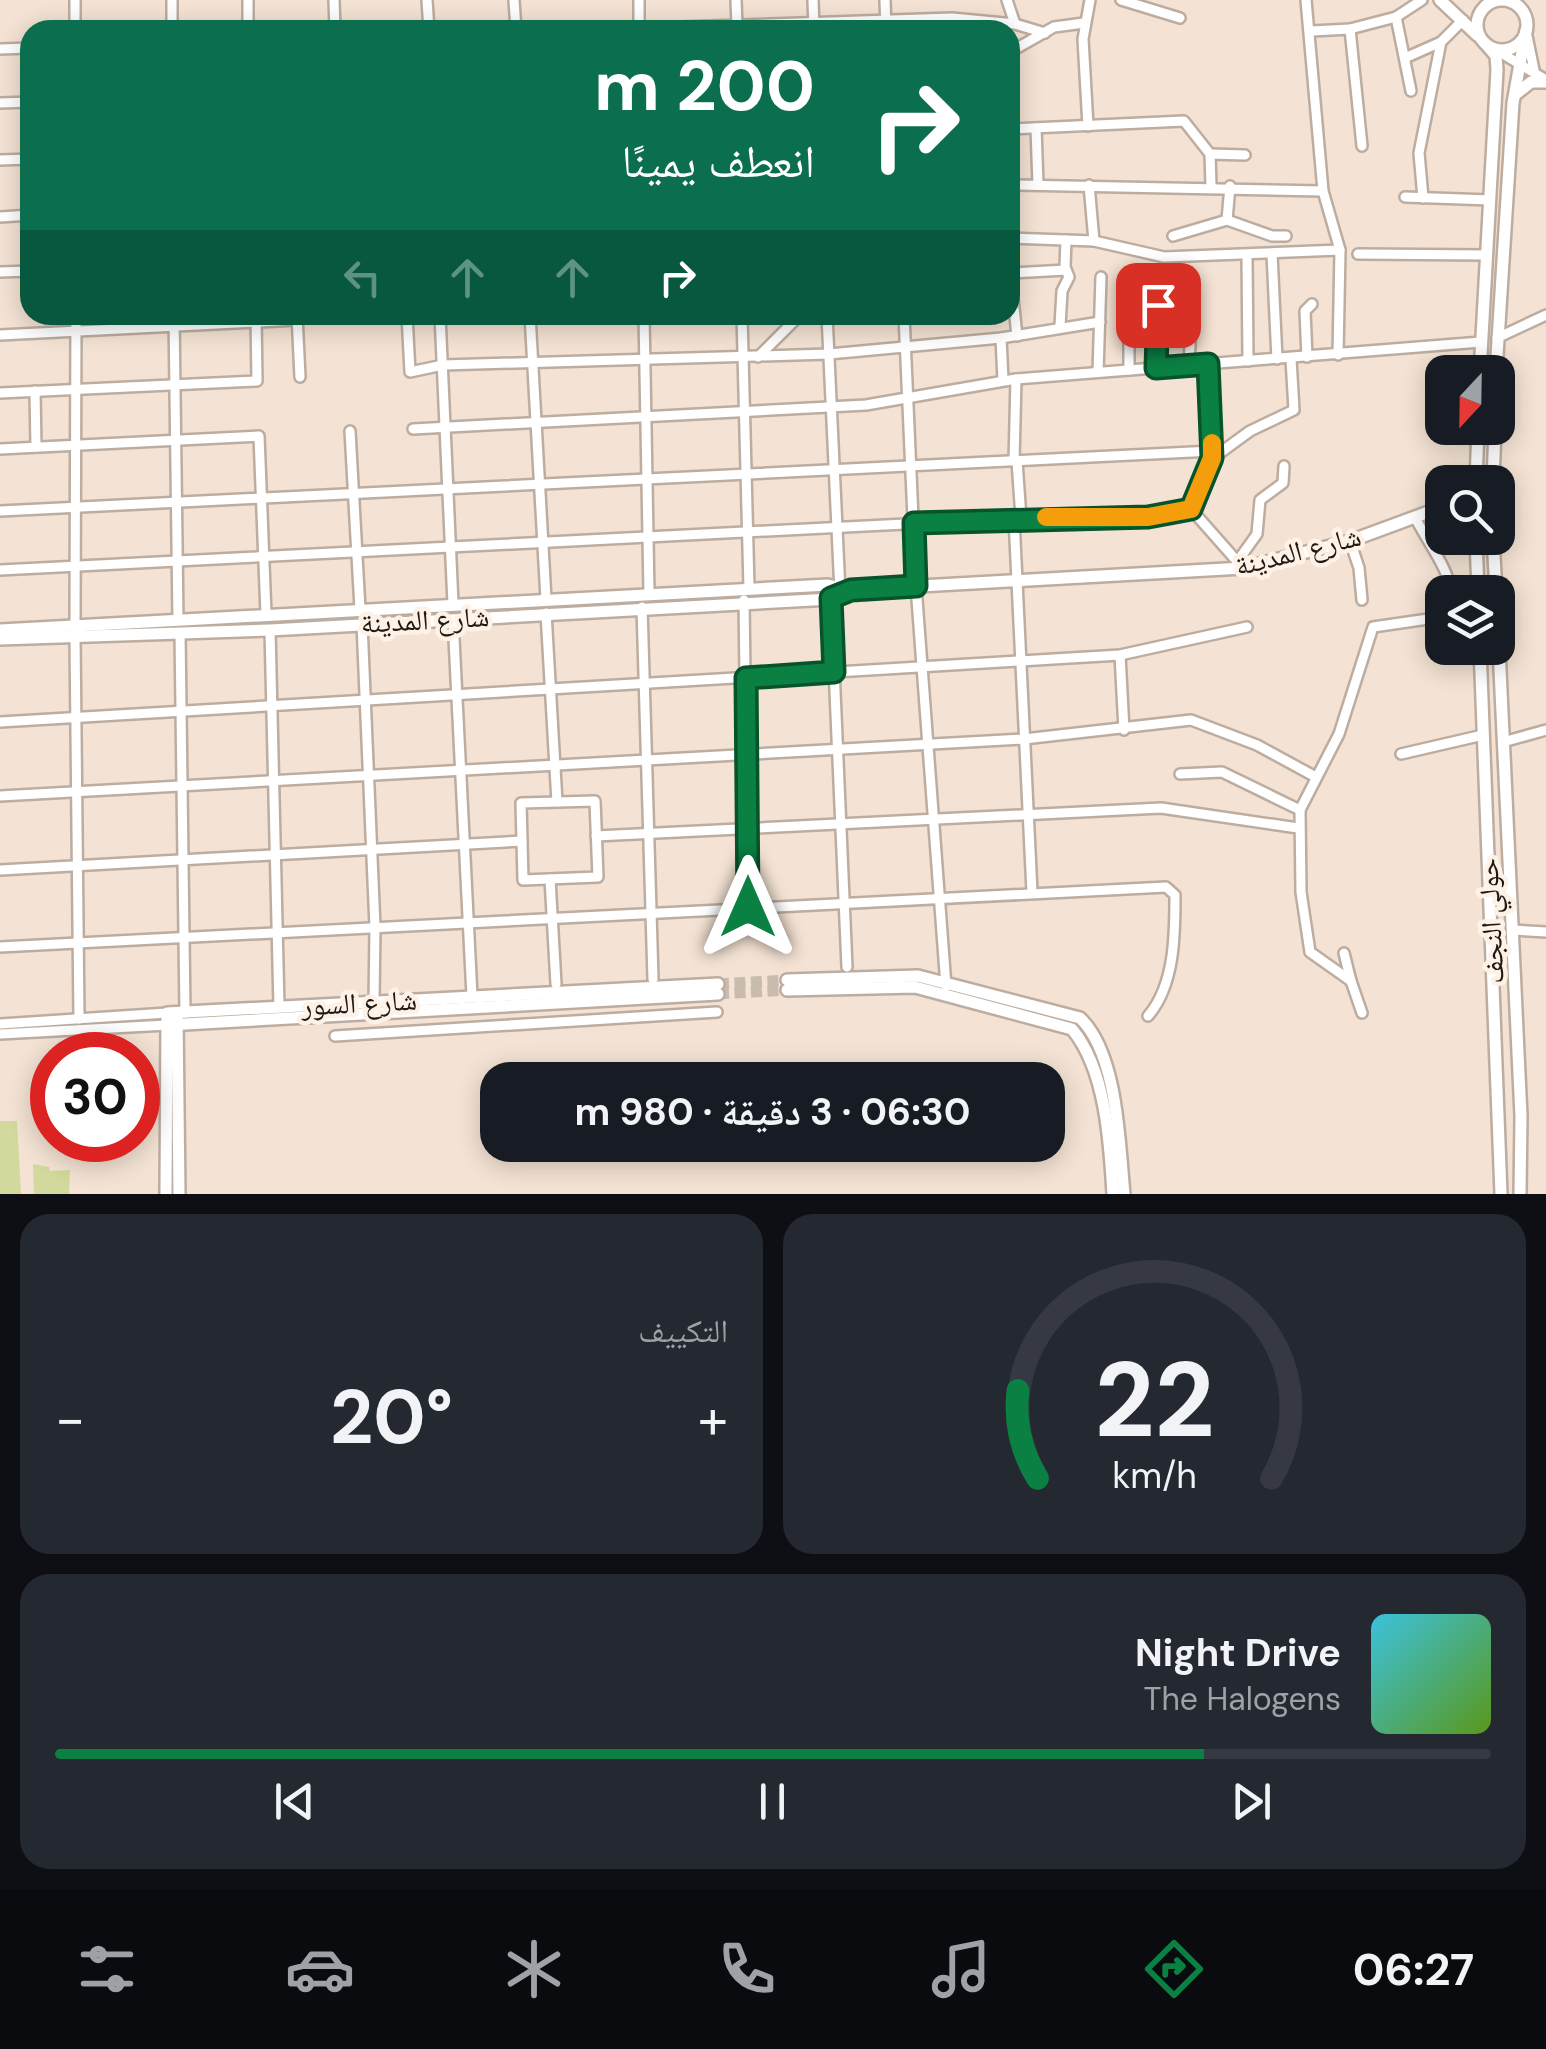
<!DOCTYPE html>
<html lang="ar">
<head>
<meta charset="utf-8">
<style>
	body { margin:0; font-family:"DM Sans","Noto Naskh Arabic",sans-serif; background:#242831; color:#f1f3f6; direction:rtl; height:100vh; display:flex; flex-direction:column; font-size:38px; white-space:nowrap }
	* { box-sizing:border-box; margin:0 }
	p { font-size:32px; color:#9ea1a6 }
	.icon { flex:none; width:55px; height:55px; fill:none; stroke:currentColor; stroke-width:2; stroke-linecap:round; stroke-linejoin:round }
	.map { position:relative; height:1194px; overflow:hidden; direction:ltr }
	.panel { display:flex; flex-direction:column; gap:20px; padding:20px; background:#0d0f14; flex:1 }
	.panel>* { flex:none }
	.banner { position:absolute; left:20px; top:20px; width:1000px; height:305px; border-radius:30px; box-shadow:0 5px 25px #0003; direction:rtl; background:#0b6e4f; color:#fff; overflow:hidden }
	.needle { width:65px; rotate:202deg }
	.buttons { position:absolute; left:1425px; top:355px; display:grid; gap:20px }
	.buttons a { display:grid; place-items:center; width:90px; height:90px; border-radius:20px; background:#171b24; box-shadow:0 5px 25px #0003; font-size:50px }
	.speed { position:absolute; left:30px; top:1032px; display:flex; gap:20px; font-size:50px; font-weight:700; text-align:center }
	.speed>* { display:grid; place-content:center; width:130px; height:130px; border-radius:50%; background:#171b24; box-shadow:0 5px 25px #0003; line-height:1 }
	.speed .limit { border:15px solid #d22; background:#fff; color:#111 }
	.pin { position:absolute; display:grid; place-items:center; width:85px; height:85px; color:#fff; margin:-42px; border-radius:20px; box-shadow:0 5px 15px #0006 }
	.me { position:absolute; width:110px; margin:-55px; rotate:0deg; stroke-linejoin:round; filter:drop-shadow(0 0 8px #0008) }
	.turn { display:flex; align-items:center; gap:35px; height:210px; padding:0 40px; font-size:45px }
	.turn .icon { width:130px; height:130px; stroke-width:2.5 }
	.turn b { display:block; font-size:70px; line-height:85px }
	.lanes { display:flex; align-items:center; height:95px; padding:0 40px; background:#0003; justify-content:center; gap:50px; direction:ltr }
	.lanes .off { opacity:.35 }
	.big { font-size:75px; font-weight:700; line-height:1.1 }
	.panel .widget { flex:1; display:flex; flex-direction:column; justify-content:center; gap:15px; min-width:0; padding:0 35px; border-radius:30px; background:#242831 }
	.panel .dial { align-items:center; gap:0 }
	.dial svg { height:260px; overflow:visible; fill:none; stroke:#363941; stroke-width:7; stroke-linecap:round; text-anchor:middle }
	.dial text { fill:#f1f3f6; stroke:none }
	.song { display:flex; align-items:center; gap:30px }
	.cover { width:120px; height:120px; border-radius:15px; background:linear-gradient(135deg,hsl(190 70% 55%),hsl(90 70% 35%)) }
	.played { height:10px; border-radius:5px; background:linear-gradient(90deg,#0b8043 80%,#363941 80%) }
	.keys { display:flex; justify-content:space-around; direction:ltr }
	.heat { display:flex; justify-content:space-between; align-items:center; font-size:55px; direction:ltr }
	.panel .tiles { flex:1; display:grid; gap:20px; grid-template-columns:1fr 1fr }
	.widget:last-child { grid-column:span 2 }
	.trip { position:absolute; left:480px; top:1062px; width:585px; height:100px; border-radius:30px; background:#171b24; box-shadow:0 5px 25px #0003; font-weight:700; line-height:100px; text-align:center; direction:rtl }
	.tabs { display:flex; height:160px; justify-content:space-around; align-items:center; background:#090b0e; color:#9ea1a6 }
	.tabs .icon { width:70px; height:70px }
	.tabs .current { color:#0b8043 }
	.tabs b { font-size:45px; color:#f1f3f6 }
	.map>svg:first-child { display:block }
</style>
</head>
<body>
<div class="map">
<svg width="1546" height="1194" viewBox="0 0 1546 1194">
	<rect width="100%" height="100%" fill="#f4e3d4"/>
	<!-- green -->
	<g fill="#d1da9c">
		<polygon points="0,1121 17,1121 21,1194 0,1194"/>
		<polygon points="33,1164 49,1167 50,1171 70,1170 69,1194 34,1194"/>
	</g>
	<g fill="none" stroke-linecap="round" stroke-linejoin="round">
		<!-- major-tunnel -->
		<g stroke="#c9bbae" stroke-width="11" stroke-dasharray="11 5.5" stroke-linecap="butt">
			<polyline points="718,984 787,980"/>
			<polyline points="718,994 787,990"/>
		</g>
		<!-- minor casing -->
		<g stroke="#bdada0" stroke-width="14">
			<g id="minor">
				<polyline points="172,0 172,30"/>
				<polyline points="248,0 248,30"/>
				<polyline points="334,0 335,30"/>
				<polyline points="427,0 429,30"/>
				<polyline points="514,0 516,30"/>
				<polyline points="639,0 639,30"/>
				<polyline points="736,0 737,27"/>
				<polyline points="813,0 814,30"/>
				<polyline points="885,0 886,30"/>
				<polyline points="1007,0 1015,24"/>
				<polyline points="1121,0 1180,18"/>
				<polyline points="1306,0 1323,191 1340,250 1338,355"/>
				<polyline points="1396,17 1411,91"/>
				<polyline points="1350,29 1396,17 1422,0"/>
				<polyline points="75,30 75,0"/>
				<polyline points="588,30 952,18 1015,24 1045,33"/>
				<polyline points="1312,31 1350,29 1362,146"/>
				<polyline points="1527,36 1534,70"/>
				<polyline points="1493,48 1546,80"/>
				<polyline points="0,49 30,48"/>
				<polyline points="1010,52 1054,27 1084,23"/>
				<polyline points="1407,57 1441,42"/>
				<polyline points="0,103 30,102"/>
				<polyline points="1088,126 1083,39 1090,0"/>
				<polyline points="1036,128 1038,185"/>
				<polyline points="1010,129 1184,121 1210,154 1211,186"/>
				<polyline points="1210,154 1245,155"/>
				<polyline points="0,160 30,159"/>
				<polyline points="1010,185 1323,191"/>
				<polyline points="1089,185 1094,241"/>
				<polyline points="1405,197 1490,200"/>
				<polyline points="1423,198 1419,153 1441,42 1463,20"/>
				<polyline points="0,217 30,215"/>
				<polyline points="1227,220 1230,186"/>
				<polyline points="1173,236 1227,220 1272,236 1286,236"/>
				<polyline points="1010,238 1094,241 1164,257 1340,250"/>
				<polyline points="1272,254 1277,359"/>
				<polyline points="1358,254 1486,255"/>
				<polyline points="1247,256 1248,361"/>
				<polyline points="1010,270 1017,336"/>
				<polyline points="0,272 30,271"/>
				<polyline points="1010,273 1066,270"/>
				<polyline points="174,315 178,620"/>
				<polyline points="297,315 300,377"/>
				<polyline points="407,315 410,372 443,365 829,354 1001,338 1100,322"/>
				<polyline points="440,315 453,604"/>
				<polyline points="530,315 546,599"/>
				<polyline points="644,315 649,593"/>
				<polyline points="742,315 749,588"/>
				<polyline points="827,315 840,592"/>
				<polyline points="904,315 916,586 946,986"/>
				<polyline points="1060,326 1062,291 1069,277 1065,267 1066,240"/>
				<polyline points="0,335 298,320"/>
				<polyline points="1001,338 1003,380"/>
				<polyline points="1497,338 1546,315"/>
				<polyline points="758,357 800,315"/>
				<polyline points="1307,357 1305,311 1312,304"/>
				<polyline points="1189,365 1193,281"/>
				<polyline points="1156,368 1160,284"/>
				<polyline points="1129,370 1129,285"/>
				<polyline points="1098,372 1101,277"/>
				<polyline points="35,391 36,447"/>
				<polyline points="0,393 257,381 256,315"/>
				<polyline points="413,429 866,405 1016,379 1481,342"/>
				<polyline points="350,431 360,609"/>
				<polyline points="0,449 259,436 266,614"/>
				<polyline points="1213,458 1250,431 1294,410 1291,359"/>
				<polyline points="1014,461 1016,379"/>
				<polyline points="1017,461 1021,518"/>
				<polyline points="1191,509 1213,458 1208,364"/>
				<polyline points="0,511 1212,451"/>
				<path d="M1415,517C1424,537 1452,573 1450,592"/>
				<polyline points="1014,519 1032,892"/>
				<polyline points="1350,541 1359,568 1362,600"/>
				<polyline points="1237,562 1257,534 1260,500 1283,483 1284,466"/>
				<polyline points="0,570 1021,518 1148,517 1191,509 1243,568"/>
				<polyline points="831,599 847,967"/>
				<polyline points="744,600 748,907"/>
				<polyline points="642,607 653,979"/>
				<polyline points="546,613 557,802"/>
				<polyline points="453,619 472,996"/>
				<polyline points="362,624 375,927 374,1002"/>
				<polyline points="75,625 76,315"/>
				<polyline points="270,630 279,1007"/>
				<polyline points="180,633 185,1013"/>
				<polyline points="75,637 79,1019"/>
				<polyline points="1120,655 1124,730"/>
				<polyline points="0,722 1120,655 1247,627"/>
				<polyline points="1503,742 1546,730"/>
				<polyline points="1401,754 1483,735"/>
				<polyline points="1180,774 1222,772 1300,810"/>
				<polyline points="0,796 1024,739 1191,720 1257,745 1314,776"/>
				<polygon points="595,801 598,877 523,880 521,803"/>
				<polyline points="596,836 1161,808 1298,828"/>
				<polyline points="0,870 522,841"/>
				<polyline points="550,879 556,984"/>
				<polyline points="1513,930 1546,932"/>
				<path d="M0,947L1166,887L1175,895C1175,934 1175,985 1148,1016"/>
				<polyline points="1344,953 1351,981"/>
				<polyline points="1362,1013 1351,981 1310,952 1301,892 1300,810 1339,734 1373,627 1442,617"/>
				<polyline points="0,1024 167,1013"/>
				<polyline points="0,1034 167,1025"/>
				<polyline points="335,1036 717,1012"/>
			</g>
		</g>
		<!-- major casing -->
		<g stroke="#bdada0" stroke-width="16">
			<g id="major">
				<polyline points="1440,0 1477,35"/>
				<circle cx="1502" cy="25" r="25"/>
				<polyline points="1516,94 1531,82 1546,82"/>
				<polyline points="1480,372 1497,70 1496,56 1485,43"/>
				<polyline points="1496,372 1513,103 1526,30"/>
				<polyline points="1476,482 1478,428"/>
				<polyline points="1493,482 1495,428"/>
				<polyline points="1476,538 1478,592"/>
				<polyline points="1493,538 1496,592"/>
				<polyline points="1498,627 1521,1116 1520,1194"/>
				<polyline points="0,630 828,585 849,590 1243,568 1350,541 1442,507"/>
				<polyline points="0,639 270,630 831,599 849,590"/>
				<polyline points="1480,648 1501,1194"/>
				<path d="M787,980L918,976L1080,1018C1118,1054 1119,1145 1124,1194"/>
				<path d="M787,990L915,987L1072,1029C1106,1070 1110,1143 1113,1194"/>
				<polyline points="177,1017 179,1194"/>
				<polyline points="167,1025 718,994"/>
				<polyline points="166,1194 167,1013 718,984"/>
			</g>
		</g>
		<!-- minor -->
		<use href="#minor" stroke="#fff" stroke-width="9"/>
		<!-- major -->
		<use href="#major" stroke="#fff" stroke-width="11"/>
	</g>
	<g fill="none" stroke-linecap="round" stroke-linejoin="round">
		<!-- route casing -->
		<g stroke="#07532c" stroke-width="25">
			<polyline id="route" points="748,907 746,678 834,672 831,598 851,590 916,586 914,523 1148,517 1191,509 1212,458 1208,364 1156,368 1158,305"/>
		</g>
		<!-- route -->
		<use href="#route" stroke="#0b8043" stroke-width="18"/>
		<!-- slow -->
		<polyline stroke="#f59e0b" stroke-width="18" points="1046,517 1148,517 1191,509 1212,458 1212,443"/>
	</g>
	<g text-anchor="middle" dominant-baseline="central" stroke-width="9" stroke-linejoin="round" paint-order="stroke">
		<!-- street labels -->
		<g font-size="28" fill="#1f1914" stroke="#fef1e5">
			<text transform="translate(1298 551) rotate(-14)">شارع المدينة</text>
			<text transform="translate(425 620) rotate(-3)">شارع المدينة</text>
			<text transform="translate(1491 921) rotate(-93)">حولي النجف</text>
			<text transform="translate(359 1003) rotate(-3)">شارع السور</text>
		</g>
	</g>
</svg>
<div class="buttons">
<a><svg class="needle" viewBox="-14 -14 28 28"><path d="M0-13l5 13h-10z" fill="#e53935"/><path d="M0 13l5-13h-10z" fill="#9ea1a6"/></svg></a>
<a><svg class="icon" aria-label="search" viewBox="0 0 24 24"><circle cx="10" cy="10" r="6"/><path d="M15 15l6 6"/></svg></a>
<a><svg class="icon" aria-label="layers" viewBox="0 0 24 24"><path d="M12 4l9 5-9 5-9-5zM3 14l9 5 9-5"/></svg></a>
</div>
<div class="speed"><div class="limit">30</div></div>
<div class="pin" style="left:1158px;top:305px;background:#d93025"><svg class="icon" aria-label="arrive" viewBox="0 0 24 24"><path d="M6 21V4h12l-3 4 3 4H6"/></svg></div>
<svg class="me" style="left:748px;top:907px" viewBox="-20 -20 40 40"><path d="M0-17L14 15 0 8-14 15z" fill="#0b8043" stroke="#fff" stroke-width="4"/></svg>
<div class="trip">06:30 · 3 دقيقة · 980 m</div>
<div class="banner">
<div class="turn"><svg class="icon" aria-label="right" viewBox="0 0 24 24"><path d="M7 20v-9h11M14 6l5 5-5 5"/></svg><div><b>200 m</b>انعطف يمينًا</div></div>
<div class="lanes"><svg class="icon off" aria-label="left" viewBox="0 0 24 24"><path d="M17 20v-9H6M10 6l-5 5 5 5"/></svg><svg class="icon off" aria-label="ahead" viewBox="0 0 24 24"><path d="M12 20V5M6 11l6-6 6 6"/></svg><svg class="icon off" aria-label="ahead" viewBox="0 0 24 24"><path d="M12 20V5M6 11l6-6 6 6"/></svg><svg class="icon" aria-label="right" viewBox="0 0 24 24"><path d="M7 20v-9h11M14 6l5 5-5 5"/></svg></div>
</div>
</div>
<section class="panel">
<div class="tiles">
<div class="widget dial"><svg viewBox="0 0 100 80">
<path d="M14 69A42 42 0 1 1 86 69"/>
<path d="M14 69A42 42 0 0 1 8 42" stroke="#0b8043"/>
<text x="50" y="56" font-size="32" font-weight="700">22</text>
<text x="50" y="72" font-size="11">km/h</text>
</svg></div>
<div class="widget"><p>التكييف</p>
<div class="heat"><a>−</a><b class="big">20°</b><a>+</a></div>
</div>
<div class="widget">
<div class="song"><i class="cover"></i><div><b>Night Drive</b><p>The Halogens</p></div></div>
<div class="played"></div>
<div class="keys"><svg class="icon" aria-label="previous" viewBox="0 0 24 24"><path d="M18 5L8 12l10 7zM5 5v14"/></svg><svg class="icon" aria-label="pause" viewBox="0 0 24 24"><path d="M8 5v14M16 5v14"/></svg><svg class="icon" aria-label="next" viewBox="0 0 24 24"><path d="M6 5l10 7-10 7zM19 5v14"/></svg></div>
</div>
</div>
</section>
<nav class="tabs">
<b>06:27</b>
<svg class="icon current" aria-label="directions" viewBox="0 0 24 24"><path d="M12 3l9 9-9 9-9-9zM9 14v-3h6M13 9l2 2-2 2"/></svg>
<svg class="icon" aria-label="music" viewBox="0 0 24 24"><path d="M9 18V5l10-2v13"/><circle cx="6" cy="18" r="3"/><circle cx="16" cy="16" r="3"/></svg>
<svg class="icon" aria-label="phone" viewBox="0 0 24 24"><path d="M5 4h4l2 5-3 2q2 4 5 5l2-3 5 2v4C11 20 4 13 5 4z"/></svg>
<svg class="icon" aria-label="climate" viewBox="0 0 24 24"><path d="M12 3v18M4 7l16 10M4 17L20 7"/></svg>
<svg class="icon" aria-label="car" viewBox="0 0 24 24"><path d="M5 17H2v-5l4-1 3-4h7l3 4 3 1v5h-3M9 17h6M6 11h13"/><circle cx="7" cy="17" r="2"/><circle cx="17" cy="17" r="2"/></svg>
<svg class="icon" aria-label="filters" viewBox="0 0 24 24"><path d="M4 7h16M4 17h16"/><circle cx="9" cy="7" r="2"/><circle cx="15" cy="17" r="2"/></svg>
</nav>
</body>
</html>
